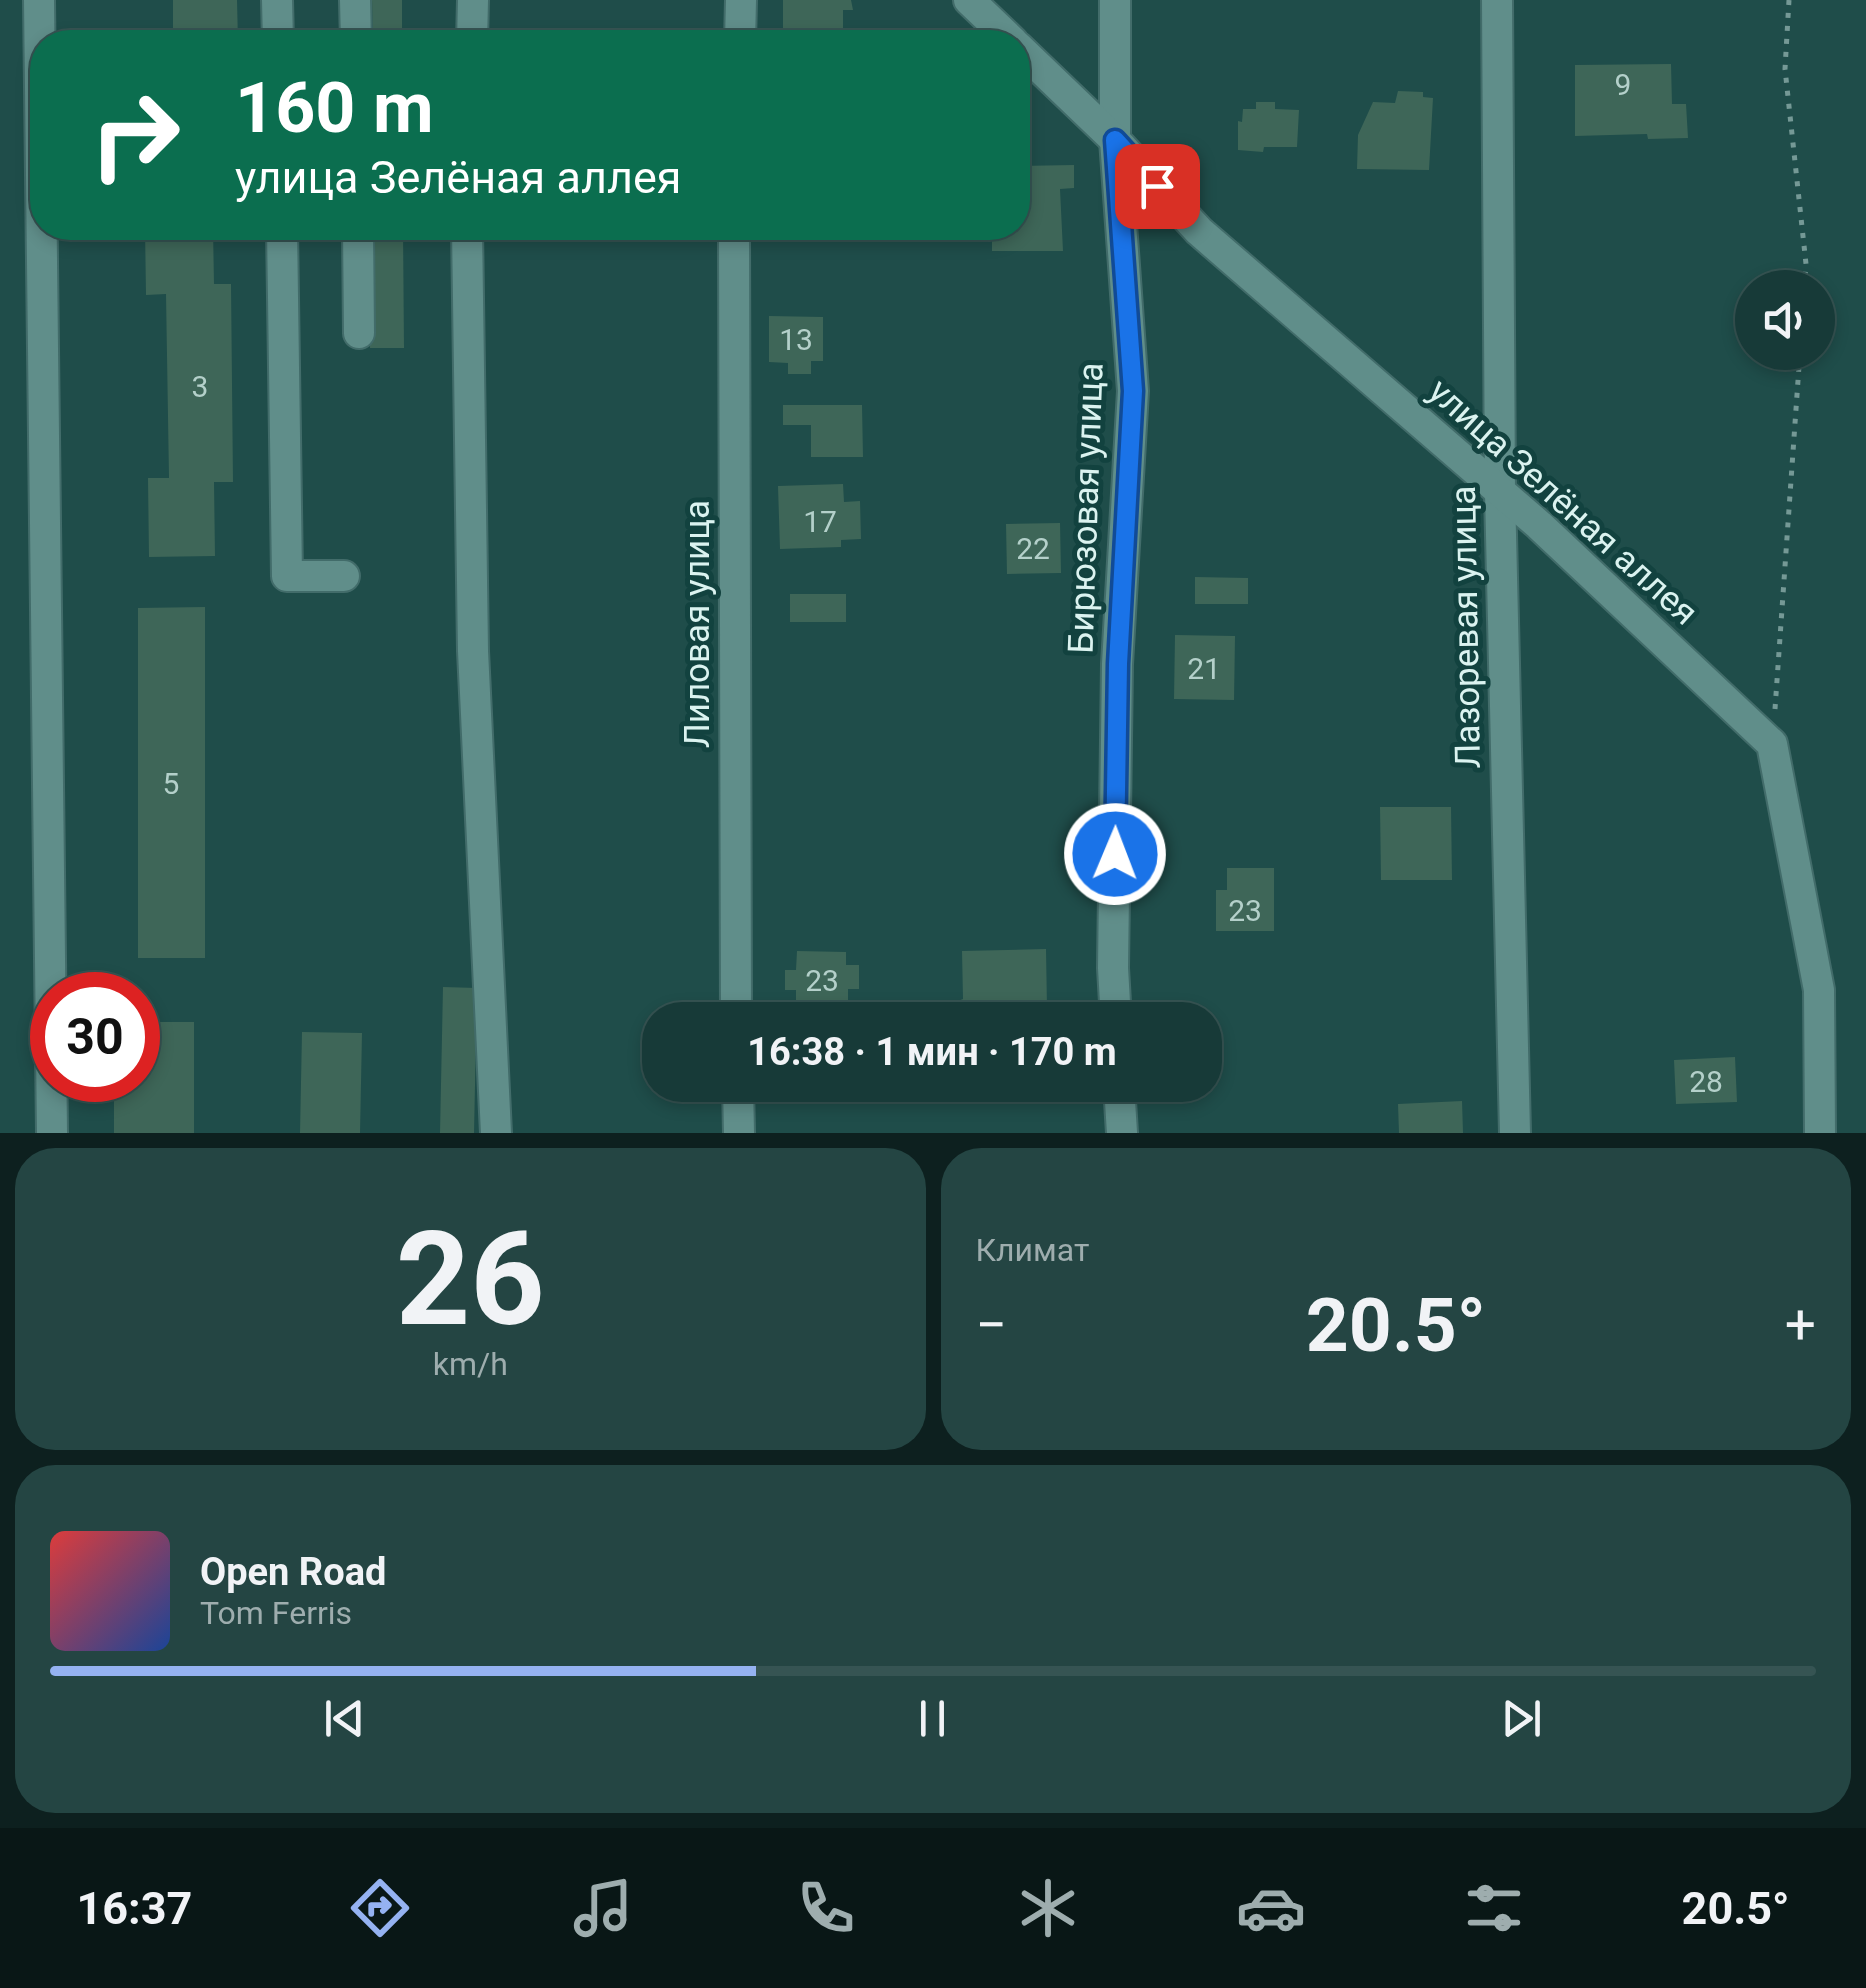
<!DOCTYPE html>
<html lang="ru">
<head>
<meta charset="utf-8">
<style>
	body { margin:0; font-family:Roboto,sans-serif; background:#244543; color:#f1f3f6; height:100vh; display:flex; flex-direction:column; font-size:38px; white-space:nowrap }
	* { box-sizing:border-box; margin:0 }
	p { font-size:32px; color:#9eadae }
	.icon { flex:none; width:55px; height:55px; fill:none; stroke:currentColor; stroke-width:2; stroke-linecap:round; stroke-linejoin:round }
	.map { position:relative; height:1133px; overflow:hidden }
	.drawer { display:flex; flex-direction:column; gap:15px; padding:15px; background:#0d201f; flex:1 }
	.drawer>* { flex:none }
	.banner { position:absolute; left:30px; top:30px; width:1000px; height:210px; border-radius:40px; box-shadow:0 5px 15px #0003,0 0 0 2px #365453; background:#0b6e4f; color:#fff; overflow:hidden }
	.tools { position:absolute; left:1735px; top:270px; display:grid; gap:20px }
	.tools a { display:grid; place-items:center; width:100px; height:100px; border-radius:50%; background:#173a38; box-shadow:0 5px 15px #0003,0 0 0 2px #365453; font-size:50px }
	.speed { position:absolute; left:30px; top:972px; display:flex; gap:20px; font-size:50px; font-weight:700; text-align:center }
	.speed>* { display:grid; place-content:center; width:130px; height:130px; border-radius:50%; background:#173a38; box-shadow:0 5px 15px #0003,0 0 0 2px #365453; line-height:1 }
	.speed .limit { border:15px solid #d22; background:#fff; color:#111 }
	.pin { position:absolute; display:grid; place-items:center; width:85px; height:85px; color:#fff; margin:-42px; border-radius:20px; box-shadow:0 5px 15px #0006 }
	.me { position:absolute; width:110px; margin:-55px; rotate:1deg; stroke-linejoin:round; filter:drop-shadow(0 0 8px #0008) }
	.turn { display:flex; align-items:center; gap:35px; height:210px; padding:0 40px; font-size:45px }
	.turn .icon { width:130px; height:130px; stroke-width:2.5 }
	.turn b { display:block; font-size:70px; line-height:85px }
	.big { font-size:75px; font-weight:700; line-height:1.1 }
	.drawer .tile { flex:1; display:flex; flex-direction:column; justify-content:center; gap:15px; min-width:0; padding:0 35px; border-radius:40px; background:#244543 }
	.drawer .dial { align-items:center; gap:0 }
	.dial b { font-size:130px; line-height:1 }
	.song { display:flex; align-items:center; gap:30px }
	.cover { width:120px; height:120px; border-radius:15px; background:linear-gradient(135deg,hsl(0 70% 55%),hsl(220 70% 35%)) }
	.played { height:10px; border-radius:5px; background:linear-gradient(90deg,#95b2f1 40%,#365453 40%) }
	.keys { display:flex; justify-content:space-around; direction:ltr }
	.heat { display:flex; justify-content:space-between; align-items:center; font-size:55px; direction:ltr }
	.drawer .tiles { flex:1; display:grid; gap:15px; grid-template-columns:1fr 1fr }
	.tile:last-child { grid-column:span 2 }
	.trip { position:absolute; left:642px; top:1002px; width:580px; height:100px; border-radius:40px; background:#173a38; box-shadow:0 5px 15px #0003,0 0 0 2px #365453; font-weight:700; line-height:100px; text-align:center }
	.dock { display:flex; height:160px; justify-content:space-around; align-items:center; background:#091716; color:#9eadae }
	.dock .icon { width:70px; height:70px }
	.dock .on { color:#95b2f1 }
	.dock b { font-size:45px; color:#f1f3f6 }
	.map>svg:first-child { display:block }
</style>
</head>
<body>
<div class="map">
<svg width="1866" height="1133" viewBox="0 0 1866 1133">
	<rect width="100%" height="100%" fill="#1f4d4a"/>
	<!-- building -->
	<g fill="#3e6658">
		<polygon points="173,0 237,0 238,42 173,42"/>
		<polygon points="372,0 402,0 402,42 373,42"/>
		<polygon points="783,0 851,0 853,10 843,10 843,31 783,30"/>
		<polygon points="1671,64 1672,104 1686,104 1688,138 1648,139 1647,134 1575,136 1575,65"/>
		<polygon points="1398,91 1423,92 1423,97 1433,98 1429,170 1357,169 1358,135 1373,102 1395,103"/>
		<polygon points="1256,102 1275,102 1275,109 1299,110 1297,147 1264,147 1263,152 1238,150 1238,121 1242,122 1243,109 1256,109"/>
		<polygon points="1074,165 1074,188 1060,189 1063,251 992,251 992,228 1018,228 1018,166"/>
		<polygon points="145,228 213,228 214,284 231,284 233,482 214,482 215,556 149,557 148,478 169,478 166,294 146,295"/>
		<polygon points="369,228 403,228 404,348 370,348"/>
		<polygon points="769,316 823,317 823,361 811,361 811,374 788,374 788,363 769,362"/>
		<polygon points="783,405 862,405 863,457 811,457 811,425 783,425"/>
		<polygon points="843,484 844,502 860,501 861,539 841,540 841,547 780,549 778,486"/>
		<polygon points="1060,523 1061,573 1007,574 1006,524"/>
		<polygon points="1195,577 1248,578 1248,604 1195,604"/>
		<rect x="790" y="594" width="56" height="28"/>
		<polygon points="205,607 205,958 138,958 138,608"/>
		<polygon points="1175,635 1235,636 1234,700 1174,699"/>
		<polygon points="1380,807 1451,807 1452,880 1381,880"/>
		<polygon points="1227,868 1274,868 1274,931 1216,931 1216,890 1227,890"/>
		<polygon points="1046,949 1047,1008 1032,1009 1032,1020 955,1020 955,1002 963,999 962,951"/>
		<polygon points="797,951 846,952 846,965 859,965 859,989 848,989 848,1002 796,1001 796,990 785,990 785,970 796,970"/>
		<polygon points="443,987 477,988 474,1133 440,1133"/>
		<polygon points="138,1022 194,1022 194,1133 114,1133 114,1080 138,1080"/>
		<polygon points="302,1032 362,1033 360,1133 300,1133"/>
		<polygon points="1735,1057 1737,1102 1676,1104 1674,1060"/>
		<polygon points="1462,1101 1463,1133 1399,1133 1398,1104"/>
	</g>
	<g fill="none" stroke-linecap="round" stroke-linejoin="round">
		<!-- minor casing -->
		<g stroke="#426c6a" stroke-width="34">
			<g id="minor">
				<polyline points="39,0 52,1133"/>
				<polyline points="277,0 278,42"/>
				<polyline points="355,0 356,42"/>
				<polyline points="969,0 1013,42"/>
				<polyline points="1115,0 1115,140 1133,391 1117,664 1113,968 1116,1020"/>
				<polyline points="1497,0 1500,492 1515,1133"/>
				<polyline points="472,42 473,0"/>
				<polyline points="740,42 741,0"/>
				<polyline points="1018,47 1115,140 1199,231 1539,525 1772,744 1819,990 1820,1133"/>
				<polyline points="282,228 287,576 344,576"/>
				<polyline points="358,228 359,333"/>
				<polyline points="467,228 473,651 496,1133"/>
				<polyline points="734,228 736,1020"/>
				<polyline points="738,1085 739,1133"/>
				<polyline points="1119,1085 1122,1133"/>
			</g>
		</g>
		<!-- path -->
		<g stroke="#759996" stroke-width="5" stroke-dasharray="5 8" stroke-linecap="butt">
			<polyline points="1789,0 1785,69 1806,264 1804,288"/>
			<polyline points="1775,709 1800,352"/>
		</g>
		<!-- minor -->
		<use href="#minor" stroke="#608e8a" stroke-width="30"/>
	</g>
	<g fill="none" stroke-linecap="round" stroke-linejoin="round">
		<!-- route casing -->
		<g stroke="#114b97" stroke-width="25">
			<polyline id="route" points="1115,854 1118,664 1133,391 1115,140 1157,186"/>
		</g>
		<!-- route -->
		<use href="#route" stroke="#1a73e8" stroke-width="18"/>
	</g>
	<g text-anchor="middle" dominant-baseline="central" stroke-width="10" stroke-linejoin="round" paint-order="stroke">
		<!-- number labels -->
		<g font-size="30" fill="#b4d0ca">
			<text x="1623" y="84">9</text>
			<text x="796" y="339">13</text>
			<text x="200" y="386">3</text>
			<text x="820" y="521">17</text>
			<text x="1033" y="548">22</text>
			<text x="1204" y="668">21</text>
			<text x="171" y="783">5</text>
			<text x="1245" y="910">23</text>
			<text x="822" y="980">23</text>
			<text x="1706" y="1081">28</text>
		</g>
		<!-- street labels -->
		<g font-size="35" fill="#dbf3f0" stroke="#12423f">
			<text transform="translate(1563 502) rotate(42)">улица Зелёная аллея</text>
			<text transform="translate(1086 508) rotate(-88)">Бирюзовая улица</text>
			<text transform="translate(697 624) rotate(-90)">Лиловая улица</text>
			<text transform="translate(1466 627) rotate(-91)">Лазоревая улица</text>
		</g>
	</g>
</svg>
<div class="tools">
<a><svg class="icon" aria-label="sound" viewBox="0 0 24 24"><path d="M4 9h4l5-4v14l-5-4H4zM17 9q2 3 0 6"/></svg></a>
</div>
<div class="speed"><div class="limit">30</div></div>
<div class="pin" style="left:1157px;top:186px;background:#d93025"><svg class="icon" aria-label="arrive" viewBox="0 0 24 24"><path d="M6 21V4h12l-3 4 3 4H6"/></svg></div>
<svg class="me" style="left:1115px;top:854px" viewBox="-20 -20 40 40"><circle r="17" fill="#1a73e8" stroke="#fff" stroke-width="3"/><path d="M0-11L8 9 0 5-8 9z" fill="#fff"/></svg>
<div class="trip">16:38 · 1 мин · 170 m</div>
<div class="banner">
<div class="turn"><svg class="icon" aria-label="right" viewBox="0 0 24 24"><path d="M7 20v-9h11M14 6l5 5-5 5"/></svg><div><b>160 m</b>улица Зелёная аллея</div></div>
</div>
</div>
<section class="drawer">
<div class="tiles">
<div class="tile dial"><b>26</b><p>km/h</p></div>
<div class="tile"><p>Климат</p>
<div class="heat"><a>−</a><b class="big">20.5°</b><a>+</a></div>
</div>
<div class="tile">
<div class="song"><i class="cover"></i><div><b>Open Road</b><p>Tom Ferris</p></div></div>
<div class="played"></div>
<div class="keys"><svg class="icon" aria-label="previous" viewBox="0 0 24 24"><path d="M18 5L8 12l10 7zM5 5v14"/></svg><svg class="icon" aria-label="pause" viewBox="0 0 24 24"><path d="M8 5v14M16 5v14"/></svg><svg class="icon" aria-label="next" viewBox="0 0 24 24"><path d="M6 5l10 7-10 7zM19 5v14"/></svg></div>
</div>
</div>
</section>
<nav class="dock">
<b>16:37</b>
<svg class="icon on" aria-label="directions" viewBox="0 0 24 24"><path d="M12 3l9 9-9 9-9-9zM9 14v-3h6M13 9l2 2-2 2"/></svg>
<svg class="icon" aria-label="music" viewBox="0 0 24 24"><path d="M9 18V5l10-2v13"/><circle cx="6" cy="18" r="3"/><circle cx="16" cy="16" r="3"/></svg>
<svg class="icon" aria-label="phone" viewBox="0 0 24 24"><path d="M5 4h4l2 5-3 2q2 4 5 5l2-3 5 2v4C11 20 4 13 5 4z"/></svg>
<svg class="icon" aria-label="climate" viewBox="0 0 24 24"><path d="M12 3v18M4 7l16 10M4 17L20 7"/></svg>
<svg class="icon" aria-label="car" viewBox="0 0 24 24"><path d="M5 17H2v-5l4-1 3-4h7l3 4 3 1v5h-3M9 17h6M6 11h13"/><circle cx="7" cy="17" r="2"/><circle cx="17" cy="17" r="2"/></svg>
<svg class="icon" aria-label="filters" viewBox="0 0 24 24"><path d="M4 7h16M4 17h16"/><circle cx="9" cy="7" r="2"/><circle cx="15" cy="17" r="2"/></svg>
<b>20.5°</b>
</nav>
</body>
</html>
